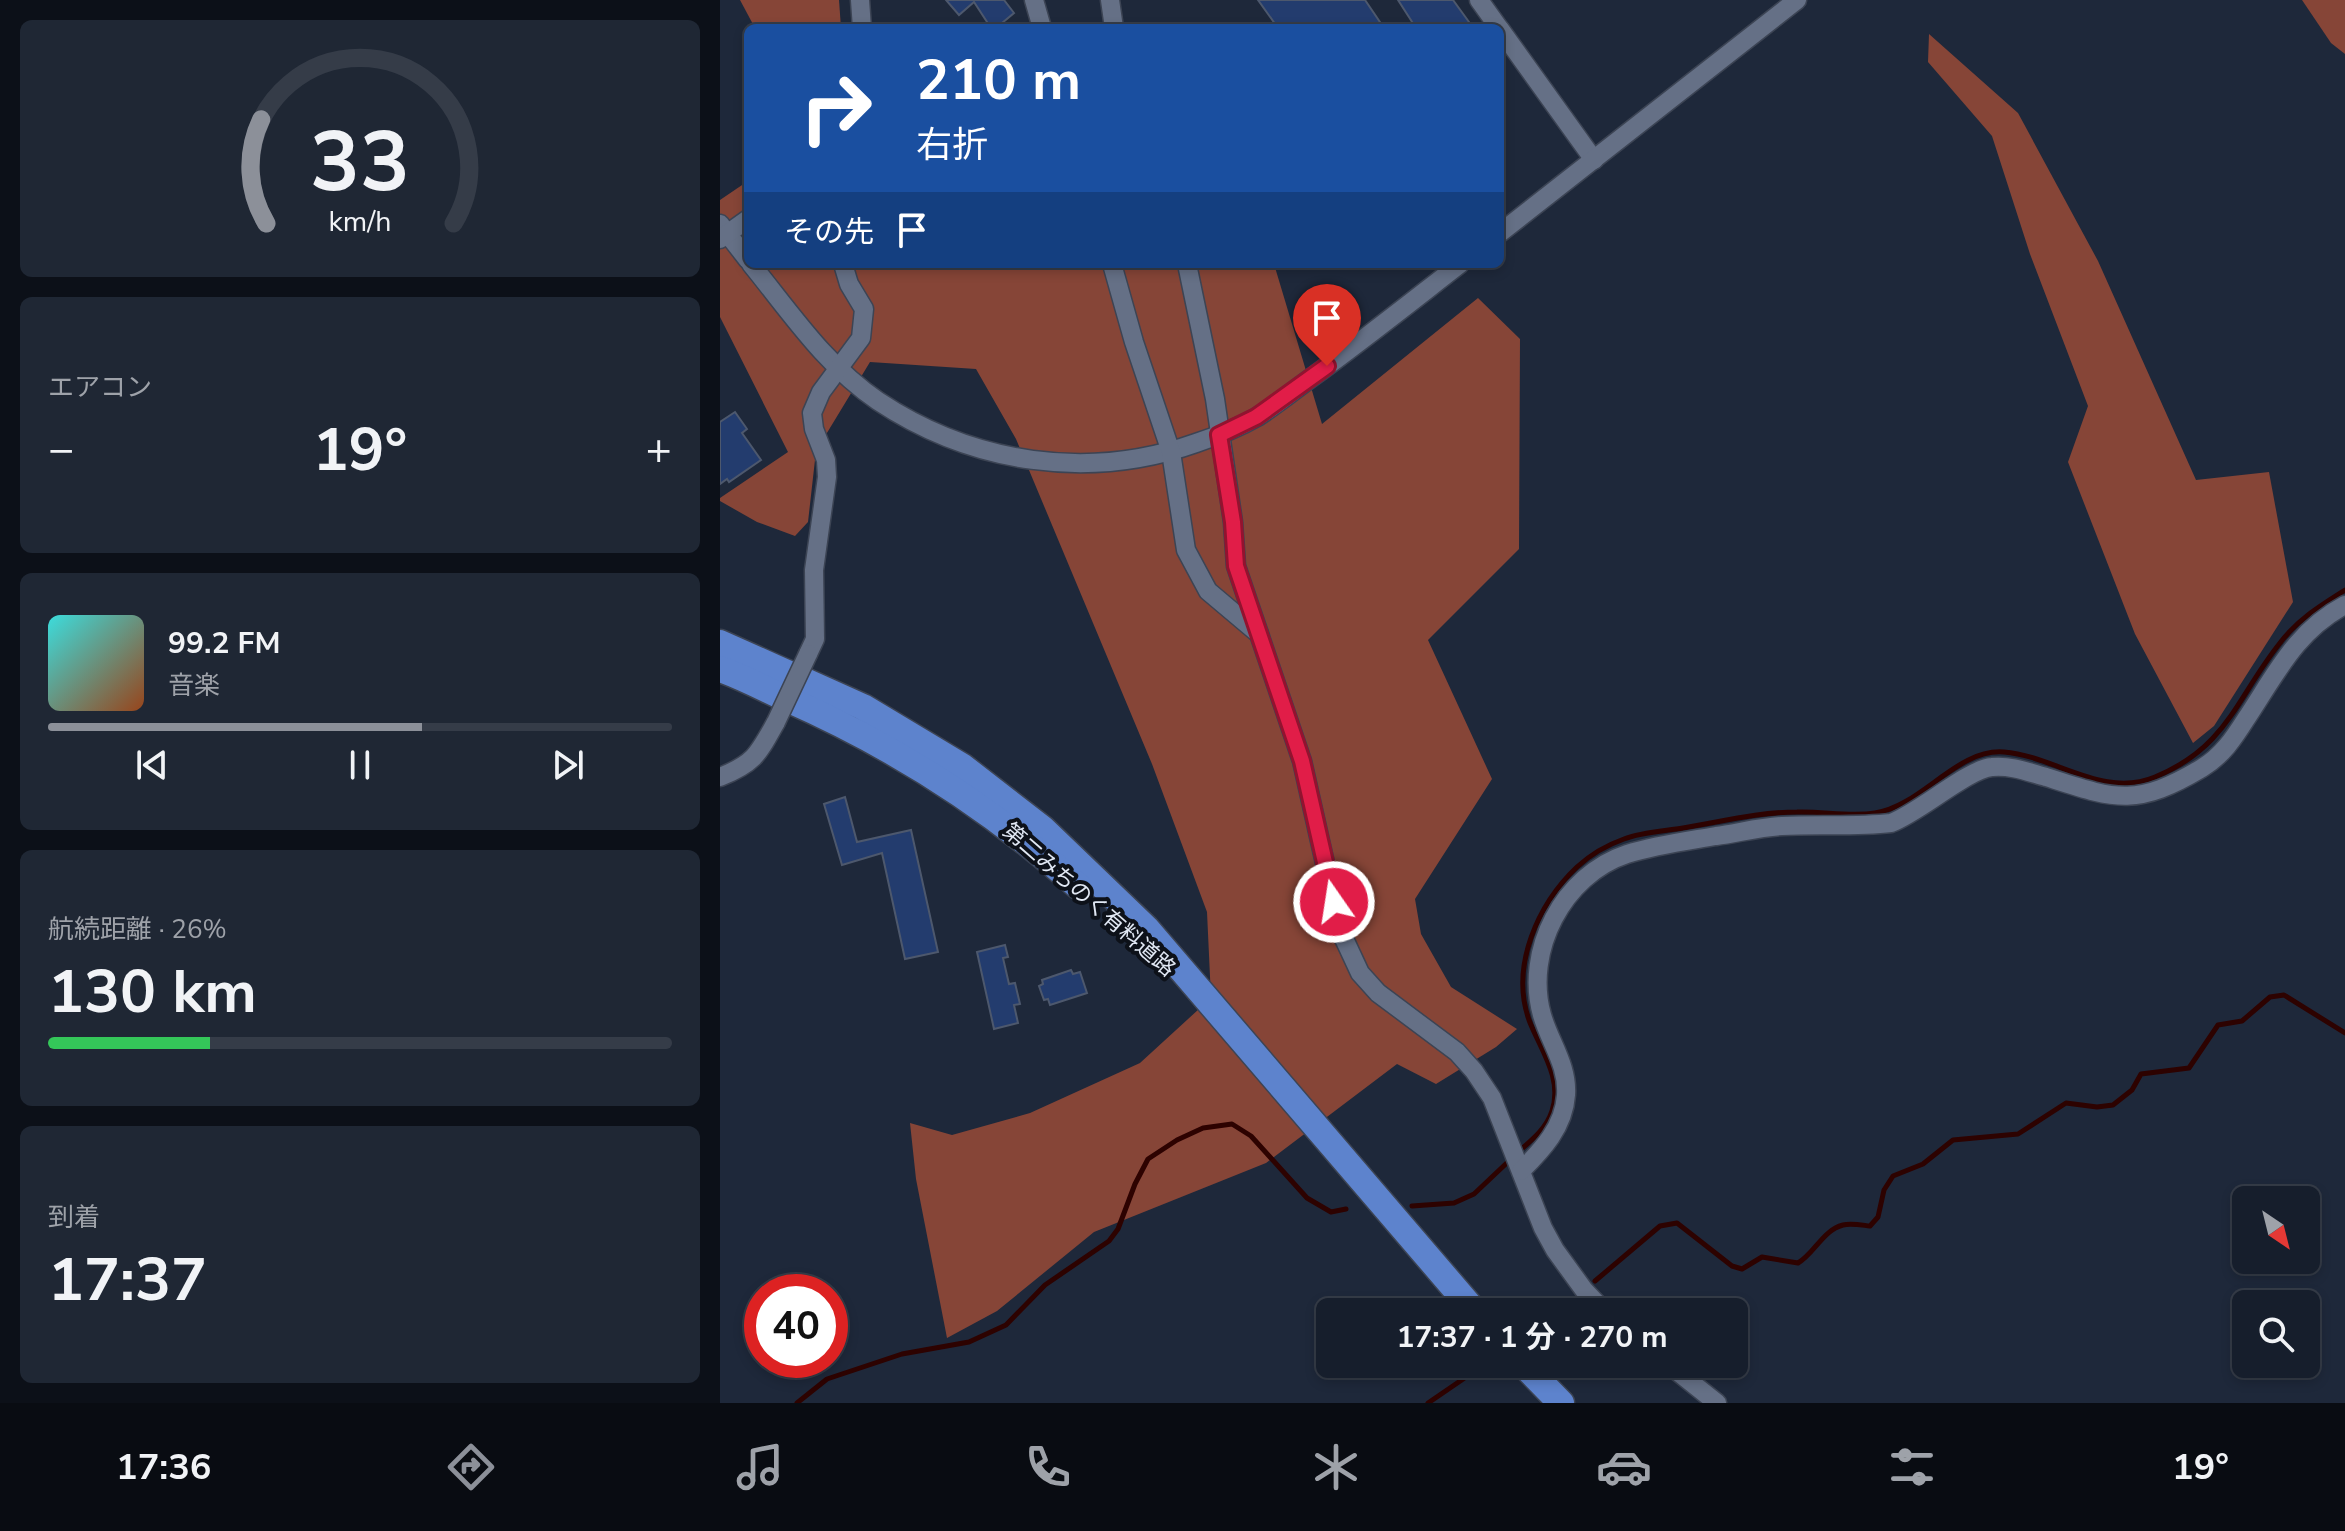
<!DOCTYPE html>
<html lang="ja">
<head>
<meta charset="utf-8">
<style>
	body { margin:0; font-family:"Nunito Sans","Noto Sans JP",sans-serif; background:#1f2734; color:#f1f3f6; height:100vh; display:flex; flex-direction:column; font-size:30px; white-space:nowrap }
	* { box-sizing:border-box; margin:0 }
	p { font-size:26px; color:#9ea2a9 }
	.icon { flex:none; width:44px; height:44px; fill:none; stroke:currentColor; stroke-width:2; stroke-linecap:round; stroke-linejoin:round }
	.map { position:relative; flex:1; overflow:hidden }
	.side { display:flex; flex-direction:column; gap:20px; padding:20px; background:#0c1018; width:720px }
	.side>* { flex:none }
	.top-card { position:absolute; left:24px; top:24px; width:760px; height:244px; border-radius:12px; box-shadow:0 4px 12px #0003,0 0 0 2px #353c48; background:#1a4fa0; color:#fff; overflow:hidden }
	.needle { width:52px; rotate:145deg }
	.buttons { position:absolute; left:1512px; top:1186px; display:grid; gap:16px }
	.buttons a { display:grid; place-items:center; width:88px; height:88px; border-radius:12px; background:#161e2c; box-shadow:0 4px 12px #0003,0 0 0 2px #353c48; font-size:40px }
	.speed { position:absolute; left:24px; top:1274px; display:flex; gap:16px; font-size:40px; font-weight:700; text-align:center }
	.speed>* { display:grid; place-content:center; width:104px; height:104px; border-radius:50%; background:#161e2c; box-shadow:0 4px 12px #0003,0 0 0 2px #353c48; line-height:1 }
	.speed .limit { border:12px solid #d22; background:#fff; color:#111 }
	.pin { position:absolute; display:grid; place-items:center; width:68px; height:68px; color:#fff; margin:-82px -34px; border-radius:50% 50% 50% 0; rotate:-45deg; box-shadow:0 0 8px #0007 }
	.pin .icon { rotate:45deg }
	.me { position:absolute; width:88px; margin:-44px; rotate:347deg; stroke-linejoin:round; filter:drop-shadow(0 0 6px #0008) }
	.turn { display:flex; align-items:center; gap:28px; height:168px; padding:0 40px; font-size:36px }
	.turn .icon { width:104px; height:104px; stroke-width:2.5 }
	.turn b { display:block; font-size:56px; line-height:68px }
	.then { display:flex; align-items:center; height:76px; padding:0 40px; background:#0003; gap:16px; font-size:30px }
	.big { font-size:60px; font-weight:700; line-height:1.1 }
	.side .card { flex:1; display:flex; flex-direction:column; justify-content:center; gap:12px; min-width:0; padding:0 28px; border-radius:12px; background:#1f2734 }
	.side .dial { align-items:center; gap:0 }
	.dial svg { height:208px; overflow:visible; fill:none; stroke:#353c48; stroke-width:7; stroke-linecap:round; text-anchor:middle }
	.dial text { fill:#f1f3f6; stroke:none }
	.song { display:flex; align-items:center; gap:24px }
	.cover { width:96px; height:96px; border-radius:12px; background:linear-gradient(135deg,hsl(180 70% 55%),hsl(20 70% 35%)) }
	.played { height:8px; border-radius:4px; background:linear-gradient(90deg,#8c9099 60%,#353c48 60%) }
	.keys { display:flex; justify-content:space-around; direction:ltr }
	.heat { display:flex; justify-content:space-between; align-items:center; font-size:44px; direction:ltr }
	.charge { height:12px; border-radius:6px; background:linear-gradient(90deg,#34c759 26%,#353c48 0) }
	.trip { position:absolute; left:596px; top:1298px; width:432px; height:80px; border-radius:12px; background:#161e2c; box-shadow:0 4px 12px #0003,0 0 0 2px #353c48; font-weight:700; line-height:80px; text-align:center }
	.dock { display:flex; height:128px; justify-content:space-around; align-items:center; background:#090c12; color:#9ea2a9 }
	.dock .icon { width:56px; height:56px }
	.dock .on { color:#8c9099 }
	.dock b { font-size:36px; color:#f1f3f6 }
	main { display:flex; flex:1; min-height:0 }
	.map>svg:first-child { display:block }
</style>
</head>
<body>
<main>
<section class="side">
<div class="card dial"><svg viewBox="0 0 100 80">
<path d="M14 69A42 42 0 1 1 86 69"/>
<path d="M14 69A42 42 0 0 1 12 29" stroke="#8c9099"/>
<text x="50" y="56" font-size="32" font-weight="700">33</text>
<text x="50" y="72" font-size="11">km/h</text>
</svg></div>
<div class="card"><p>エアコン</p>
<div class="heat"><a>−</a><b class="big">19°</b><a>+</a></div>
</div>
<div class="card">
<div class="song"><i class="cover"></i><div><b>99.2 FM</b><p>音楽</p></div></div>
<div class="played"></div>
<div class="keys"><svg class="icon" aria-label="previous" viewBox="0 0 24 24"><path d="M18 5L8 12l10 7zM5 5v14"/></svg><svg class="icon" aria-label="pause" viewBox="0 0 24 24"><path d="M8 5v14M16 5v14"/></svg><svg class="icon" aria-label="next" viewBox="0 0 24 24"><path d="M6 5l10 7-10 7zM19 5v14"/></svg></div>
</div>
<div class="card"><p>航続距離 · 26%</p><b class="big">130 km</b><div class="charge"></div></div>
<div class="card"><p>到着</p><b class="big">17:37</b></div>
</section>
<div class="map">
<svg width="1625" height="1403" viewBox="0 0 1625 1403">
	<rect width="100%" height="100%" fill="#1e283a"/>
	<!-- forest -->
	<g fill="#864537">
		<polygon points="20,0 119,0 121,28 35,28"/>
		<polygon points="1582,0 1625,0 1625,54 1611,43"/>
		<polygon points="1209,34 1298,113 1378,261 1476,480 1549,472 1573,602 1494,726 1473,743 1415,634 1348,462 1368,406 1310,254 1272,136 1208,62"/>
		<polygon points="28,181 28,264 554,264 602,424 758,298 800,339 799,549 708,640 772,779 695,899 701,934 731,987 797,1029 776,1047 716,1084 677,1064 546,1163 374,1232 277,1311 227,1338 196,1179 190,1123 232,1135 310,1113 420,1063 491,998 487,912 432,764 296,439 256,369 150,362 96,451 88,522 75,536 37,522 0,501 0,498 68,452 0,317 0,200"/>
	</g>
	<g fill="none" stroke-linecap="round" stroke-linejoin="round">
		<!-- stream -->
		<g stroke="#2d0200" stroke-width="5">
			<path d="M798,1152C812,1140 826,1129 832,1111C843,1078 820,1049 809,1020C790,966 818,904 857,867C870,855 887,845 904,839C921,832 944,831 963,828C1000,822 1039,812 1077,812C1102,811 1130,817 1155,813C1202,806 1237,748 1284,752C1335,756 1383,799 1435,777C1508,747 1516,698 1560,643C1577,620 1601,605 1625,590"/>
			<polyline points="692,1206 734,1203 754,1194 791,1159"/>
			<path d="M875,1281L940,1226L957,1223L1012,1266L1022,1269L1042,1257L1078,1263C1094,1254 1103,1230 1123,1225C1131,1223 1141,1225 1150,1226L1158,1217L1164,1190L1173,1176L1203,1164L1233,1140L1298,1134L1346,1103L1377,1107L1393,1105L1412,1090L1421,1074L1469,1068L1498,1025L1522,1021L1550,997L1564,995L1625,1033"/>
			<polyline points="839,1312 851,1301"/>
			<polyline points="77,1403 107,1379 182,1354 249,1342 286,1325 325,1285 389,1241 398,1229 415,1184 428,1159 457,1140 483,1128 512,1124 531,1136 587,1198 611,1212 626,1209"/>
			<polyline points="708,1403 765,1364"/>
		</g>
	</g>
	<!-- building -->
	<g fill="#233c6e" stroke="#4d586d" stroke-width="2">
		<polygon points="226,0 284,0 294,13 276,28 271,28 254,2 239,15"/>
		<polygon points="538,0 645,0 664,28 558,28"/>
		<polygon points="678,0 733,0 749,22 741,28 696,28"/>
		<polygon points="15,412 27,429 22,433 41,460 9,482 7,479 0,484 0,422"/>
		<polygon points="125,797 137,842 191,830 218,952 185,959 162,853 122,865 104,804"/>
		<polygon points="285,945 288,957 283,958 289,984 295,983 300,1004 294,1005 298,1023 274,1029 257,952"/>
		<polygon points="351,970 353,974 360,972 367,993 330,1005 328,999 324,1000 319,986 323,984 322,980"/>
	</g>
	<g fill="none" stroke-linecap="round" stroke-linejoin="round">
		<!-- minor casing -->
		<g stroke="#3c4454" stroke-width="21">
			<g id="minor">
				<polyline points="140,0 142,28"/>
				<polyline points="314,0 322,28"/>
				<polyline points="390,0 394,28"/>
				<polyline points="759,0 779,28"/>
				<polyline points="780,29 874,160"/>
				<polyline points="0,224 28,260"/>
				<polyline points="780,233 1077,0"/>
				<polyline points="0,239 28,219"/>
				<path d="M31,264C70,312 106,366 158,401C253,464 369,481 476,443C497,436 518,428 537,417C556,405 573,391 591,378C642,341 691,302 740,264"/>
				<polyline points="392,264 414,342 451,452 466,550 488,591 539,634"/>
				<polyline points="467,264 495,399 513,522 516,566 582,761 620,930 640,973 658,993 737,1052 754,1071 772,1098 823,1228 835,1250 864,1290 885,1312"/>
				<polyline points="88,654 95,639 94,570 107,477 106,460 94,429 92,413 101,392 141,338 144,309 129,284 123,264"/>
				<path d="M0,777C35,763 38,754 56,722"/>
				<path d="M801,1171C822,1150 844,1127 846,1095C848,1065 830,1043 822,1015C804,951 843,875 907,854C936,845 967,841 996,836C1018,833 1040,827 1062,826C1098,824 1135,827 1171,823C1200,812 1248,769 1272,767C1290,765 1308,772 1326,777C1395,799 1415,808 1482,768C1502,756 1514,738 1526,719C1556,674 1576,631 1625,605"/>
				<polyline points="948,1364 997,1403"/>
			</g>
		</g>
		<!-- highway casing -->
		<g stroke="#3c4454" stroke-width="29">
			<g id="highway">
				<polyline points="0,643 143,707 243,767 323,829 426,928 755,1312"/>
				<path d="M0,669C23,677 45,689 67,699C174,746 271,808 358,886"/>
				<polyline points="803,1364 841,1403"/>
			</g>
		</g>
		<!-- minor -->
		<use href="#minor" stroke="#657086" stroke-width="18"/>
		<!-- highway -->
		<use href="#highway" stroke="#5d83cd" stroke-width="26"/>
		<!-- minor-bridge casing -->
		<g stroke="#3c4454" stroke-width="21" stroke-linecap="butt">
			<polyline id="minor-bridge" points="56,722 88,654"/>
		</g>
		<!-- minor-bridge -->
		<use href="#minor-bridge" stroke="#657086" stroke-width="18"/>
	</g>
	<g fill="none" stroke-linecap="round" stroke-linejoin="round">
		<!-- route casing -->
		<g stroke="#92132f" stroke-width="20">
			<polyline id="route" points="607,366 536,417 499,435 513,522 516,566 582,761 614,902"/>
		</g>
		<!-- route -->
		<use href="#route" stroke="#e11d48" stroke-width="14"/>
	</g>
	<g text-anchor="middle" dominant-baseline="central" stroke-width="8" stroke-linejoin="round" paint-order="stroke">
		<!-- street labels -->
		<g font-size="22" fill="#e1e8f4" stroke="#0d1119">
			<text transform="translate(369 900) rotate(41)">第二みちのく有料道路</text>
		</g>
	</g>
</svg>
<div class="buttons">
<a><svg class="needle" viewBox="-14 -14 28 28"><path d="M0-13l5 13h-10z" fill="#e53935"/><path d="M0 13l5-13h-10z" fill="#9ea2a9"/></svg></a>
<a><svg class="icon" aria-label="search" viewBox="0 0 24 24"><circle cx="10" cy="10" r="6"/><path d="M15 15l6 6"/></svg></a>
</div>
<div class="speed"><div class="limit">40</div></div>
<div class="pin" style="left:607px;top:366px;background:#d93025"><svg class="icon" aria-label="arrive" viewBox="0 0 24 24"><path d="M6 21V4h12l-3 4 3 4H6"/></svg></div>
<svg class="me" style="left:614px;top:902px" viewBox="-20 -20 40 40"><circle r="17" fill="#e11d48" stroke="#fff" stroke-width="3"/><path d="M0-11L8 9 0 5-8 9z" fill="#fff"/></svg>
<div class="trip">17:37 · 1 分 · 270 m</div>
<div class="top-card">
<div class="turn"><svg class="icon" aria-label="right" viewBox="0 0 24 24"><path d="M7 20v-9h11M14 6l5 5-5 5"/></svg><div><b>210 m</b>右折</div></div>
<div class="then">その先<svg class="icon" aria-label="arrive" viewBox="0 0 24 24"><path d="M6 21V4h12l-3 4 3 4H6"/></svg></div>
</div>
</div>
</main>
<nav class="dock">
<b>17:36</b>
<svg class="icon on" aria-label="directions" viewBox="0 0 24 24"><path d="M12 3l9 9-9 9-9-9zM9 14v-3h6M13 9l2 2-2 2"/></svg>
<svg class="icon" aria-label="music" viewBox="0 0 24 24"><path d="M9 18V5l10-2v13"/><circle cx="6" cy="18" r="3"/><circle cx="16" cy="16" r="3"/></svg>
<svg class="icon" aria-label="phone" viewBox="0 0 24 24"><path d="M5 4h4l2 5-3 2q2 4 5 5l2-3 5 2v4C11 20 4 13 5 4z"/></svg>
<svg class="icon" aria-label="climate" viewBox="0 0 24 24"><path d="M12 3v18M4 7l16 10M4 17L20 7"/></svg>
<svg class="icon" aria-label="car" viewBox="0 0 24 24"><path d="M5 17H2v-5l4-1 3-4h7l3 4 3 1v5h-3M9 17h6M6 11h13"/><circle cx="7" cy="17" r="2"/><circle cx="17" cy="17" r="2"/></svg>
<svg class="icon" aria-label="filters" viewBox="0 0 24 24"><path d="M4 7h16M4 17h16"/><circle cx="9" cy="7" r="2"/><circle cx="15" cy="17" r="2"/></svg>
<b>19°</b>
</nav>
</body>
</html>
